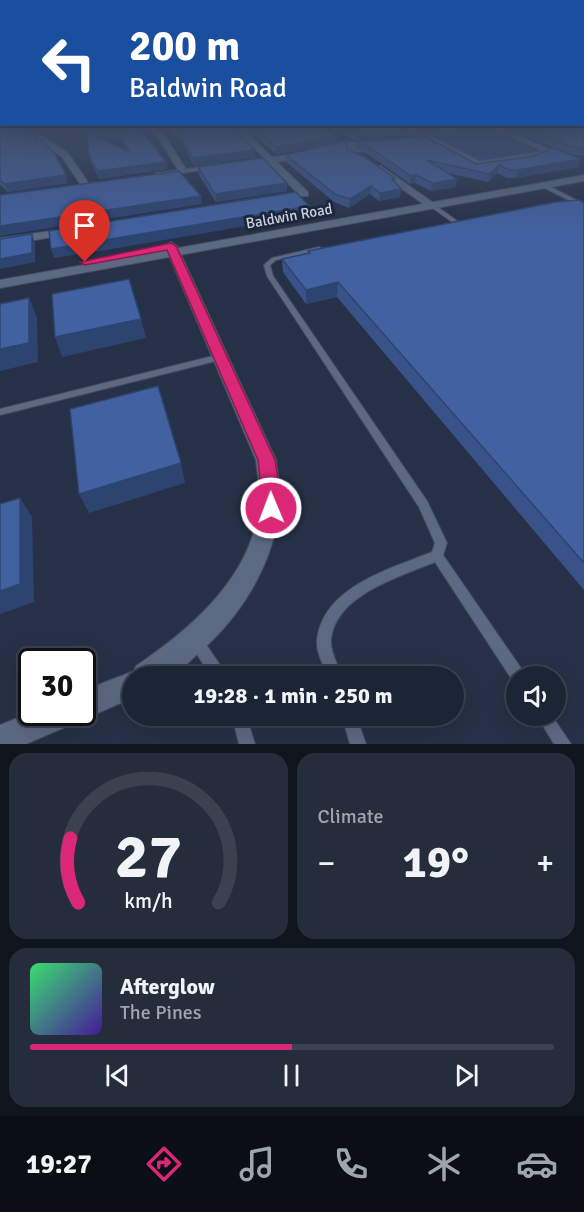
<!DOCTYPE html>
<html lang="en">
<head>
<meta charset="utf-8">
<style>
	body { margin:0; font-family:Signika,sans-serif; background:#252d3d; color:#f1f3f6; height:100vh; display:flex; flex-direction:column; font-size:22px; white-space:nowrap }
	* { box-sizing:border-box; margin:0 }
	p { font-size:20px; color:#a0a5ad }
	.icon { flex:none; width:33px; height:33px; fill:none; stroke:currentColor; stroke-width:2; stroke-linecap:round; stroke-linejoin:round }
	.map { position:relative; height:744px; overflow:hidden }
	.sheet { display:flex; flex-direction:column; gap:9px; padding:9px; background:#0f141d; flex:1 }
	.sheet>* { flex:none }
	.banner { position:absolute; left:0px; top:0px; width:585px; height:126px; box-shadow:0 6px 24px #0002,0 0 0 2px #3a4250; background:#1a4fa0; color:#fff; overflow:hidden }
	.controls { position:absolute; left:506px; top:666px; display:grid; gap:12px }
	.controls a { display:grid; place-items:center; width:60px; height:60px; border-radius:50%; background:#1c2535; box-shadow:0 6px 24px #0002,0 0 0 2px #3a4250; font-size:30px }
	.speed { position:absolute; left:18px; top:648px; display:flex; gap:12px; font-size:30px; font-weight:700; text-align:center }
	.speed>* { display:grid; place-content:center; width:78px; height:78px; border-radius:50%; background:#1c2535; box-shadow:0 6px 24px #0002,0 0 0 2px #3a4250; line-height:1 }
	.speed .limit { border:3px solid #111; border-radius:9px; background:#fff; color:#111 }
	.pin { position:absolute; display:grid; place-items:center; width:51px; height:51px; color:#fff; margin:-62px -26px; border-radius:50% 50% 50% 0; rotate:-45deg; box-shadow:0 0 6px #0007 }
	.pin .icon { rotate:45deg }
	.me { position:absolute; width:66px; margin:-33px; rotate:359deg; stroke-linejoin:round; filter:drop-shadow(0 0 4px #0008) }
	.turn { display:flex; align-items:center; gap:21px; height:126px; padding:0 30px; font-size:27px }
	.turn .icon { width:78px; height:78px; stroke-width:2.5 }
	.turn b { display:block; font-size:42px; line-height:51px }
	.big { font-size:45px; font-weight:700; line-height:1.1 }
	.sheet .card { flex:1; display:flex; flex-direction:column; justify-content:center; gap:9px; min-width:0; padding:0 21px; border-radius:18px; background:#252d3d }
	.sheet .dial { align-items:center; gap:0 }
	.dial svg { height:156px; overflow:visible; fill:none; stroke:#3a4250; stroke-width:7; stroke-linecap:round; text-anchor:middle }
	.dial text { fill:#f1f3f6; stroke:none }
	.song { display:flex; align-items:center; gap:18px }
	.cover { width:72px; height:72px; border-radius:9px; background:linear-gradient(135deg,hsl(140 70% 55%),hsl(260 70% 35%)) }
	.played { height:6px; border-radius:3px; background:linear-gradient(90deg,#db2777 50%,#3a4250 50%) }
	.keys { display:flex; justify-content:space-around; direction:ltr }
	.heat { display:flex; justify-content:space-between; align-items:center; font-size:33px; direction:ltr }
	.sheet .tiles { flex:1; display:grid; gap:9px; grid-template-columns:1fr 1fr }
	.card:last-child { grid-column:span 2 }
	.trip { position:absolute; left:122px; top:666px; width:342px; height:60px; border-radius:30px; background:#1c2535; box-shadow:0 6px 24px #0002,0 0 0 2px #3a4250; font-weight:700; line-height:60px; text-align:center }
	.tab-bar { display:flex; height:96px; justify-content:space-around; align-items:center; background:#0b0f15; color:#a0a5ad }
	.tab-bar .icon { width:42px; height:42px }
	.tab-bar .active { color:#db2777 }
	.tab-bar b { font-size:27px; color:#f1f3f6 }
	.map>svg:first-child { display:block }
</style>
</head>
<body>
<div class="map">
<svg width="584" height="744" viewBox="0 0 584 744">
	<rect width="100%" height="100%" fill="#263147"/>
	<!-- green -->
	<g fill="#2e4678">
		<polygon points="73,126 142,126 150,133 99,141"/>
		<polygon points="490,129 538,151 479,161 435,137"/>
	</g>
	<g fill="none" stroke-linecap="round" stroke-linejoin="round">
		<!-- service casing -->
		<g stroke="#444d5f" stroke-width="2">
			<g id="service">
				<polygon points="541,184 545,184 584,204 584,208 541,186"/>
				<polygon points="431,205 435,205 460,223 455,224 431,207"/>
				<path d="M319,247L322,249L321,250L276,260L270,265L273,276L427,501L447,543L443,555L523,671L525,676H516V682L513,681L435,562C399,577 335,595 331,640C330,652 338,665 342,676H328C324,666 316,653 317,641C322,587 390,569 432,552L435,543L419,507L267,276L264,265L272,258Z"/>
				<polygon points="221,354 224,355 225,357 224,359 0,415 0,409"/>
				<polygon points="196,635 201,637 224,671 226,676 211,676 189,642 191,637"/>
				<polygon points="232,716 246,716 255,744 239,744"/>
				<polygon points="342,716 356,716 366,744 350,744"/>
				<polygon points="537,716 552,716 571,744 554,744"/>
			</g>
		</g>
		<!-- minor casing -->
		<g stroke="#444d5f" stroke-width="2">
			<g id="minor">
				<polygon points="17,126 26,126 68,153 90,185 88,187 82,187 62,157"/>
				<polygon points="145,126 153,126 165,136 186,169 219,164 224,167 155,177 155,173 178,170 159,139"/>
				<polygon points="232,126 240,126 272,157 311,152 311,156 277,162 308,192 308,196 300,196 268,163 242,166 242,162 264,158"/>
				<polygon points="402,126 411,126 480,161 542,151 487,126 497,126 556,152 479,167"/>
				<polygon points="72,228 76,229 76,233 0,246 0,238"/>
				<path d="M171,242L177,246L276,460C277,472 281,485 280,496C278,556 245,612 201,651C192,658 180,673 169,676C159,680 143,676 132,676V698L82,720L79,719L77,722L26,744H0V725L32,712H82V691L134,671L136,666C194,627 261,569 259,492C259,482 257,471 256,460L165,246Z"/>
			</g>
		</g>
		<!-- tertiary casing -->
		<g stroke="#444d5f" stroke-width="2">
			<g id="tertiary">
				<path d="M352,142L367,149L353,155L335,149L339,143ZM351,147L355,149L344,148L345,147Z"/>
				<polygon points="375,166 381,166 438,206 429,208 375,170"/>
			</g>
		</g>
		<!-- secondary casing -->
		<g stroke="#444d5f" stroke-width="2">
			<polygon id="secondary" points="584,175 584,181 0,288 0,280"/>
		</g>
		<!-- service -->
		<use href="#service" fill="#5c6982" fill-rule="evenodd"/>
		<!-- minor -->
		<use href="#minor" fill="#5c6982" fill-rule="evenodd"/>
		<!-- tertiary -->
		<use href="#tertiary" fill="#5c6982" fill-rule="evenodd"/>
		<!-- secondary -->
		<use href="#secondary" fill="#5c6982" fill-rule="evenodd"/>
	</g>
	<!-- wall -->
	<g fill="#39538a">
		<polygon points="0,126 37,141 68,183 8,192 0,185"/>
		<polygon points="29,126 67,126 39,132"/>
		<polygon points="169,126 236,130 255,157 194,166 182,142 170,132"/>
		<polygon points="243,126 320,126 336,136 335,143 348,147 347,149 395,178 395,182 400,197 379,201 370,194 349,208 334,202 286,162 286,155 332,144 276,154"/>
		<polygon points="328,126 409,126 412,135 361,141 476,164 530,157 554,148 502,126 584,126 584,156 568,154 578,167 516,178 507,178 497,173 488,182 447,173 457,179 455,187 431,191 415,183 410,184 368,154 355,149 356,142 357,142"/>
		<polygon points="415,126 489,126 488,129 436,136"/>
		<polygon points="119,131 166,162 167,169 99,179 91,162 89,155 127,151 121,138"/>
		<polygon points="198,167 287,183 287,191 216,202 199,175"/>
		<polygon points="584,203 584,590 337,297 306,304 283,272 282,259 308,253 308,251"/>
	</g>
	<!-- shaded-wall -->
	<g fill="#2e4470">
		<polygon points="37,126 67,126 39,132"/>
		<polygon points="465,126 489,126 488,129 436,136 437,129"/>
		<polygon points="413,128 412,135 357,142 358,135"/>
		<polygon points="336,136 335,143 276,154 276,147"/>
		<polygon points="255,150 255,157 194,166 193,158"/>
		<polygon points="581,159 578,167 516,178 518,170"/>
		<polygon points="166,162 167,169 99,179 97,171"/>
		<polygon points="499,165 497,173 488,182 490,174"/>
		<polygon points="66,175 68,183 8,192 4,184"/>
		<polygon points="416,175 415,183 410,184 411,176"/>
		<polygon points="457,179 455,187 431,191 433,183"/>
		<polygon points="287,183 287,191 216,202 215,194"/>
		<polygon points="371,186 370,194 349,208 350,199"/>
		<polygon points="401,189 400,197 379,201 380,193"/>
		<polygon points="201,196 202,204 0,236 0,226"/>
		<polygon points="309,206 309,215 106,250 54,258 51,249"/>
		<polygon points="32,234 35,243 35,262 0,269 0,259"/>
		<polygon points="338,282 337,297 306,304 306,290"/>
		<polygon points="29,298 37,317 38,362 0,371 0,349"/>
		<polygon points="141,319 146,338 62,357 55,337"/>
		<polygon points="181,463 185,483 89,513 79,494"/>
		<polygon points="20,498 32,517 34,602 0,614 0,591"/>
	</g>
	<!-- building -->
	<g fill="#4261a0" stroke="#2e4470" stroke-width="1.5">
		<polygon points="0,126 18,126 36,137 37,141 42,141 55,154 66,175 4,184 0,180"/>
		<polygon points="170,126 234,126 236,130 255,150 193,158 181,136"/>
		<polygon points="251,126 320,126 336,136 276,147"/>
		<polygon points="340,126 409,126 413,128 358,135"/>
		<polygon points="430,126 465,126 437,129"/>
		<polygon points="519,126 584,126 584,148 569,146"/>
		<polygon points="140,128 166,162 97,171 89,155 87,133 129,152 119,131"/>
		<polygon points="424,136 476,164 530,157 554,148 581,159 518,170 509,170 499,165 490,174 427,160 457,179 433,183 416,175 411,176 369,147 356,142"/>
		<polygon points="348,140 346,149 361,155 395,178 392,179 401,189 380,193 371,186 350,199 335,194 286,155"/>
		<polygon points="263,158 287,183 215,194 198,167"/>
		<polygon points="179,171 201,196 0,226 0,195"/>
		<polygon points="296,192 309,206 51,249 49,231"/>
		<polygon points="579,200 584,203 584,563 338,282 306,290 282,259 310,253 308,251 556,202"/>
		<polygon points="32,234 32,253 0,259 0,239"/>
		<polygon points="129,279 141,319 55,337 52,294"/>
		<polygon points="29,298 29,343 0,349 0,304"/>
		<polygon points="158,386 181,463 79,494 70,409"/>
		<polygon points="20,498 20,584 0,591 0,504"/>
	</g>
	<!-- sky -->
	<linearGradient id="sky" x2="0" y2="1"><stop stop-color="#151b27"/><stop offset="0.55" stop-color="#414e69"/><stop offset="1" stop-color="#414e69" stop-opacity="0"/></linearGradient>
	<rect width="584" height="230" fill="url(#sky)"/>
	<!-- route -->
	<path fill="#db2777" stroke="#8e194d" stroke-width="1.5" d="M171,243L176,246L275,460L280,491L277,514L271,516L264,514C261,507 260,472 258,460L167,250L85,265L80,262Z"/>
	<g text-anchor="middle" dominant-baseline="central" stroke-width="6" stroke-linejoin="round" paint-order="stroke">
		<!-- far-street labels -->
		<g font-size="15" fill="#cbd2e0" stroke="#1d273c">
			<text transform="translate(289 216) rotate(-10)">Baldwin Road</text>
		</g>
	</g>
</svg>
<div class="controls">
<a><svg class="icon" aria-label="sound" viewBox="0 0 24 24"><path d="M4 9h4l5-4v14l-5-4H4zM17 9q2 3 0 6"/></svg></a>
</div>
<div class="speed"><div class="limit">30</div></div>
<div class="pin" style="left:85px;top:262px;background:#d93025"><svg class="icon" aria-label="arrive" viewBox="0 0 24 24"><path d="M6 21V4h12l-3 4 3 4H6"/></svg></div>
<svg class="me" style="left:271px;top:508px" viewBox="-20 -20 40 40"><circle r="17" fill="#db2777" stroke="#fff" stroke-width="3"/><path d="M0-11L8 9 0 5-8 9z" fill="#fff"/></svg>
<div class="trip">19:28 · 1 min · 250 m</div>
<div class="banner">
<div class="turn"><svg class="icon" aria-label="left" viewBox="0 0 24 24"><path d="M17 20v-9H6M10 6l-5 5 5 5"/></svg><div><b>200 m</b>Baldwin Road</div></div>
</div>
</div>
<section class="sheet">
<div class="tiles">
<div class="card dial"><svg viewBox="0 0 100 80">
<path d="M14 69A42 42 0 1 1 86 69"/>
<path d="M14 69A42 42 0 0 1 10 36" stroke="#db2777"/>
<text x="50" y="56" font-size="32" font-weight="700">27</text>
<text x="50" y="72" font-size="11">km/h</text>
</svg></div>
<div class="card"><p>Climate</p>
<div class="heat"><a>−</a><b class="big">19°</b><a>+</a></div>
</div>
<div class="card">
<div class="song"><i class="cover"></i><div><b>Afterglow</b><p>The Pines</p></div></div>
<div class="played"></div>
<div class="keys"><svg class="icon" aria-label="previous" viewBox="0 0 24 24"><path d="M18 5L8 12l10 7zM5 5v14"/></svg><svg class="icon" aria-label="pause" viewBox="0 0 24 24"><path d="M8 5v14M16 5v14"/></svg><svg class="icon" aria-label="next" viewBox="0 0 24 24"><path d="M6 5l10 7-10 7zM19 5v14"/></svg></div>
</div>
</div>
</section>
<nav class="tab-bar">
<b>19:27</b>
<svg class="icon active" aria-label="directions" viewBox="0 0 24 24"><path d="M12 3l9 9-9 9-9-9zM9 14v-3h6M13 9l2 2-2 2"/></svg>
<svg class="icon" aria-label="music" viewBox="0 0 24 24"><path d="M9 18V5l10-2v13"/><circle cx="6" cy="18" r="3"/><circle cx="16" cy="16" r="3"/></svg>
<svg class="icon" aria-label="phone" viewBox="0 0 24 24"><path d="M5 4h4l2 5-3 2q2 4 5 5l2-3 5 2v4C11 20 4 13 5 4z"/></svg>
<svg class="icon" aria-label="climate" viewBox="0 0 24 24"><path d="M12 3v18M4 7l16 10M4 17L20 7"/></svg>
<svg class="icon" aria-label="car" viewBox="0 0 24 24"><path d="M5 17H2v-5l4-1 3-4h7l3 4 3 1v5h-3M9 17h6M6 11h13"/><circle cx="7" cy="17" r="2"/><circle cx="17" cy="17" r="2"/></svg>
</nav>
</body>
</html>
